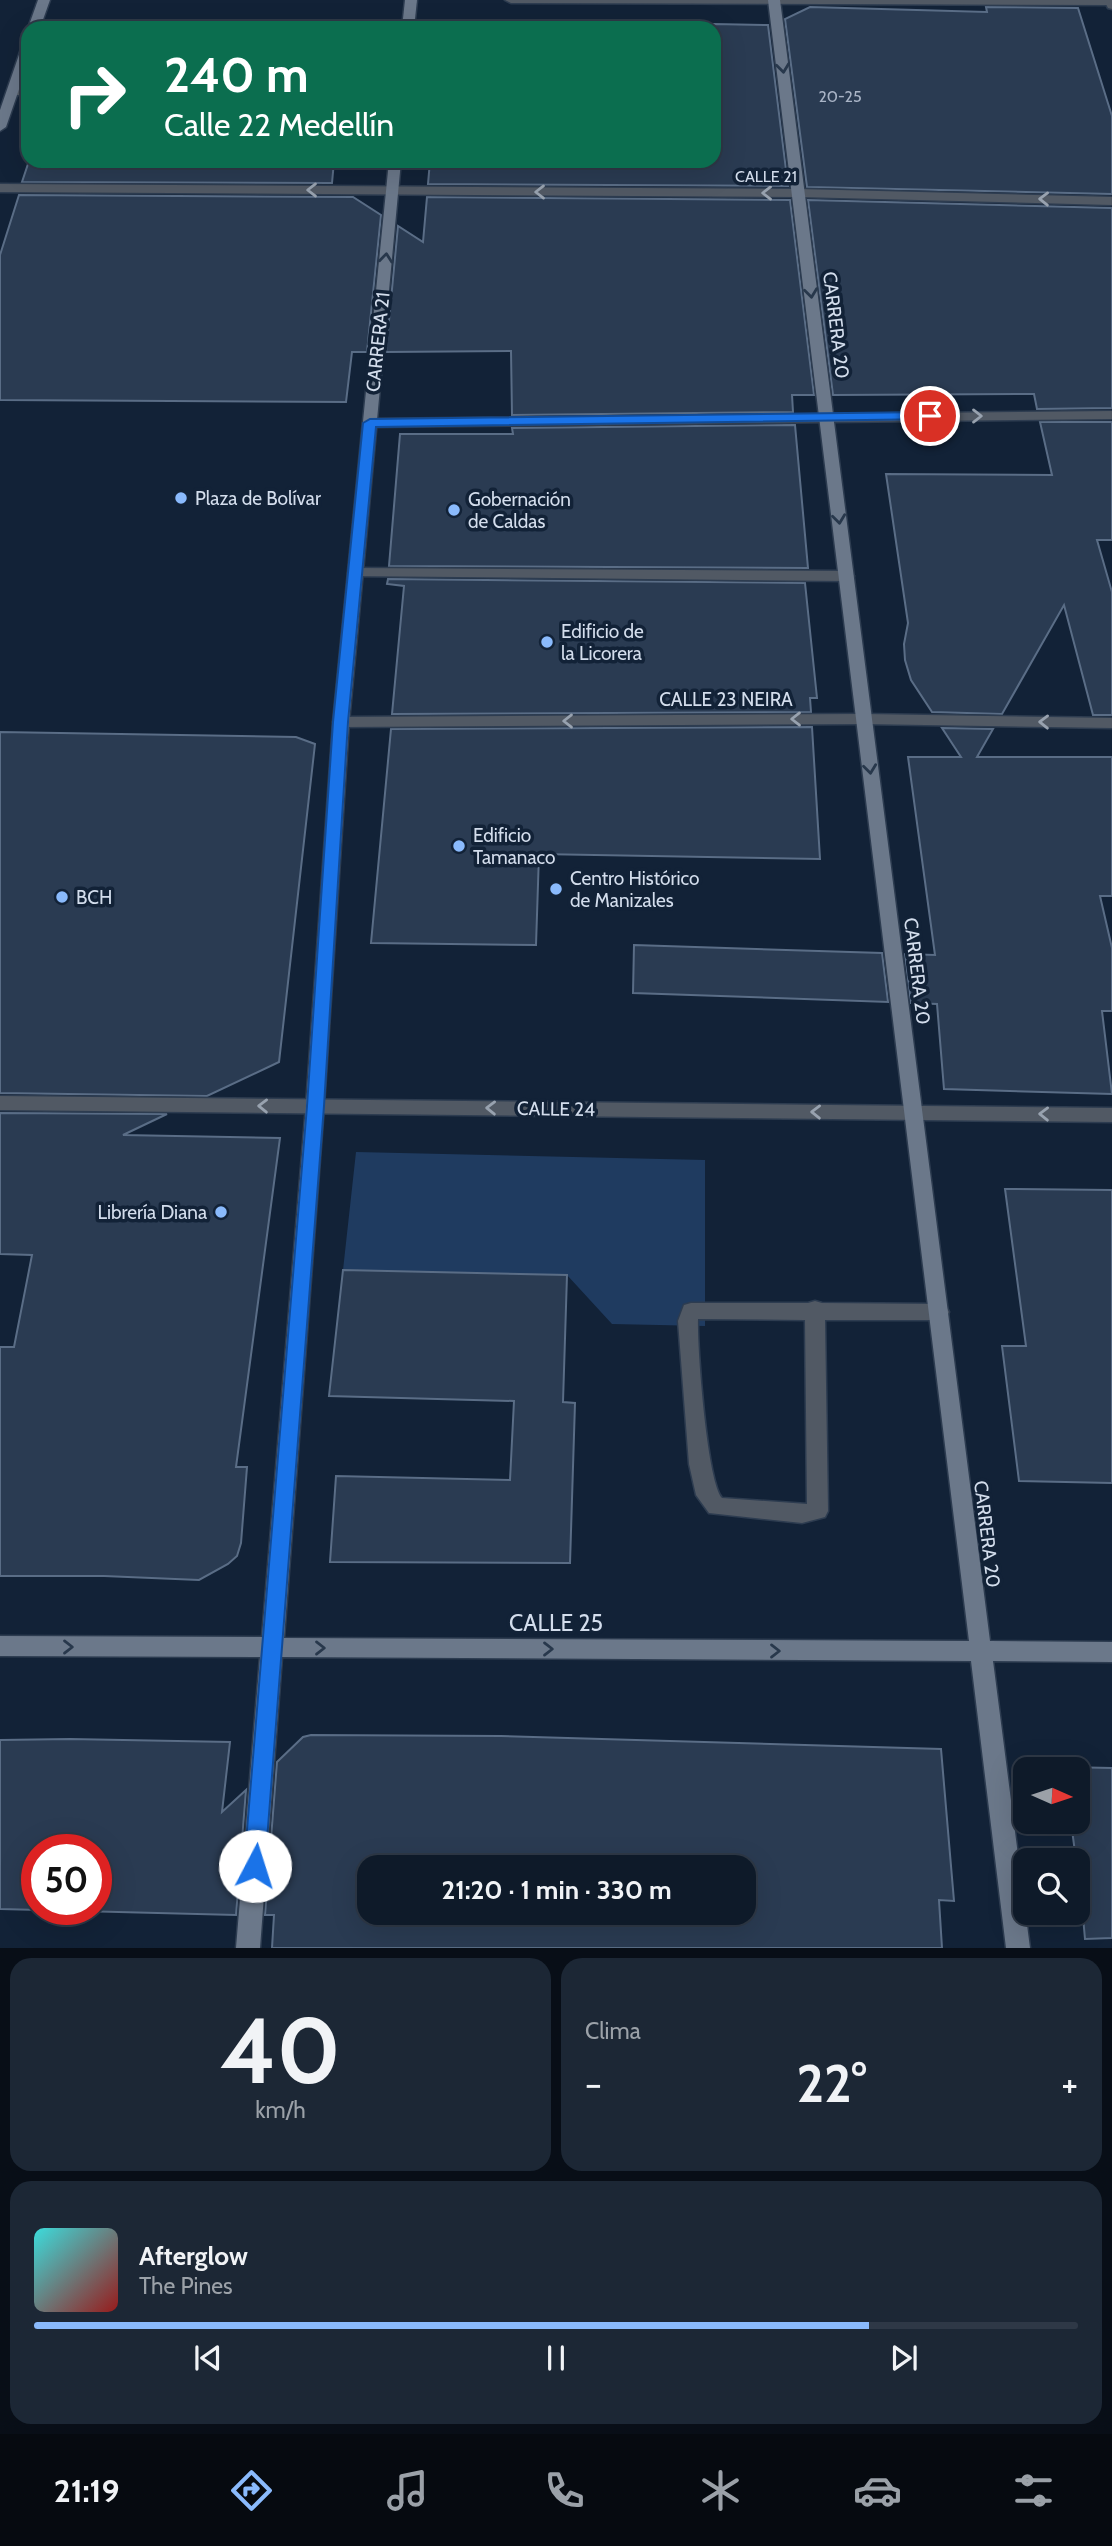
<!DOCTYPE html>
<html lang="es">
<head>
<meta charset="utf-8">
<style>
	body { margin:0; font-family:Cabin,sans-serif; background:#1c2735; color:#f1f3f6; height:100vh; display:flex; flex-direction:column; font-size:26px; white-space:nowrap }
	* { box-sizing:border-box; margin:0 }
	p { font-size:23px; color:#9ba1a8 }
	.icon { flex:none; width:38px; height:38px; fill:none; stroke:currentColor; stroke-width:2; stroke-linecap:round; stroke-linejoin:round }
	.map { position:relative; height:1948px; overflow:hidden }
	.details { display:flex; flex-direction:column; gap:10px; padding:10px; background:#080e17; flex:1 }
	.details>* { flex:none }
	.top-card { position:absolute; left:21px; top:21px; width:700px; height:147px; border-radius:21px; box-shadow:0 7px 28px #0002,0 0 0 2px #2e3846; background:#0b6e4f; color:#fff; overflow:hidden }
	.needle { width:46px; rotate:93deg }
	.buttons { position:absolute; left:1013px; top:1757px; display:grid; gap:14px }
	.buttons a { display:grid; place-items:center; width:77px; height:77px; border-radius:14px; background:#0e1a29; box-shadow:0 7px 28px #0002,0 0 0 2px #2e3846; font-size:35px }
	.speed { position:absolute; left:21px; top:1834px; display:flex; gap:14px; font-size:35px; font-weight:700; text-align:center }
	.speed>* { display:grid; place-content:center; width:91px; height:91px; border-radius:50%; background:#0e1a29; box-shadow:0 7px 28px #0002,0 0 0 2px #2e3846; line-height:1 }
	.speed .limit { border:10px solid #d22; background:#fff; color:#111 }
	.pin { position:absolute; display:grid; place-items:center; width:60px; height:60px; color:#fff; margin:-30px; border:4px solid #fff; border-radius:50%; box-shadow:0 2px 7px #0007 }
	.me { position:absolute; width:77px; margin:-38px; rotate:5deg; stroke-linejoin:round; filter:drop-shadow(0 0 5px #0008) }
	.turn { display:flex; align-items:center; gap:24px; height:147px; padding:0 28px; font-size:32px }
	.turn .icon { width:91px; height:91px; stroke-width:2.5 }
	.turn b { display:block; font-size:49px; line-height:60px }
	.big { font-size:52px; font-weight:700; line-height:1.1 }
	.details .tile { flex:1; display:flex; flex-direction:column; justify-content:center; gap:10px; min-width:0; padding:0 24px; border-radius:21px; background:#1c2735 }
	.details .dial { align-items:center; gap:0 }
	.dial b { font-size:91px; line-height:1 }
	.song { display:flex; align-items:center; gap:21px }
	.cover { width:84px; height:84px; border-radius:10px; background:linear-gradient(135deg,hsl(180 70% 55%),hsl(0 70% 35%)) }
	.played { height:7px; border-radius:4px; background:linear-gradient(90deg,#8abafc 80%,#2e3846 80%) }
	.keys { display:flex; justify-content:space-around; direction:ltr }
	.heat { display:flex; justify-content:space-between; align-items:center; font-size:38px; direction:ltr }
	.details .tiles { flex:1; display:grid; gap:10px; grid-template-columns:1fr 1fr }
	.tile:last-child { grid-column:span 2 }
	.trip { position:absolute; left:357px; top:1855px; width:399px; height:70px; border-radius:21px; background:#0e1a29; box-shadow:0 7px 28px #0002,0 0 0 2px #2e3846; font-weight:700; line-height:70px; text-align:center }
	.tab-bar { display:flex; height:112px; justify-content:space-around; align-items:center; background:#060a10; color:#9ba1a8 }
	.tab-bar .icon { width:49px; height:49px }
	.tab-bar .active { color:#8abafc }
	.tab-bar b { font-size:32px; color:#f1f3f6 }
	.map>svg:first-child { display:block }
</style>
</head>
<body>
<div class="map">
<svg width="1112" height="1948" viewBox="0 0 1112 1948">
	<rect width="100%" height="100%" fill="#122237"/>
	<!-- green -->
	<polygon fill="#1f3b60" points="356,1152 705,1160 705,1326 612,1324 567,1275 343,1270"/>
	<!-- building -->
	<g fill="#2a3b52" stroke="#5a6d86" stroke-width="2" fill-rule="evenodd">
		<polygon points="810,7 987,12 986,7 1078,8 1112,116 1112,194 807,187 785,19"/>
		<polygon points="714,24 768,25 788,186 428,184 430,161 714,161"/>
		<polygon points="29,161 334,161 332,183 22,182"/>
		<polygon points="19,195 353,197 381,215 367,352 352,352 346,402 0,400 0,255"/>
		<polygon points="427,197 790,200 814,395 792,395 793,412 512,415 511,351 386,352 398,226 423,242"/>
		<polygon points="808,200 1112,208 1112,408 1037,409 1034,394 833,395"/>
		<polygon points="1040,422 1112,422 1112,540 1097,540 1112,592 1112,715 1093,715 1064,605 1002,714 932,712 911,680 905,660 904,644 908,623 886,474 1052,475"/>
		<polygon points="795,425 808,568 389,566 400,434 513,434 512,428"/>
		<polygon points="388,579 805,583 817,698 810,698 811,712 392,714 404,586 387,584"/>
		<polygon points="812,727 820,859 539,854 536,945 371,943 391,729"/>
		<polygon points="942,728 993,729 977,757 1112,757 1112,896 1100,896 1112,948 1112,1011 1102,1011 1112,1094 944,1089 937,1004 911,1003 905,954 935,955 908,757 961,757"/>
		<polygon points="0,732 296,737 315,744 279,1062 207,1096 0,1093"/>
		<polygon points="634,945 882,953 888,1002 633,993"/>
		<polygon points="0,1113 167,1114 123,1135 280,1138 236,1467 247,1467 241,1543 237,1556 228,1564 199,1580 104,1576 0,1576 0,1347 14,1347 32,1255 0,1254"/>
		<polygon points="1005,1189 1112,1190 1112,1483 1019,1481 1002,1346 1026,1346"/>
		<polygon points="343,1270 567,1275 563,1402 575,1403 570,1563 330,1562 336,1476 510,1480 514,1401 329,1396"/>
		<path d="M311,1735L501,1736L941,1749L954,1901L939,1900L942,1948H272L274,1915H265L277,1762L303,1737ZM369,1867H744V1913H369Z"/>
		<path d="M70,1739L230,1742L222,1812L246,1790L236,1915L0,1909V1740ZM37,1850H96V1909H37Z"/>
		<polygon points="1064,1767 1112,1768 1112,1938 1085,1939 1078,1860 1076,1860 1071,1822 1078,1822 1078,1769 1064,1769"/>
	</g>
	<g fill="none" stroke-linecap="round" stroke-linejoin="round">
		<!-- service casing -->
		<g stroke="#2d3c50" stroke-width="3">
			<g id="service">
				<polygon points="355,568 847,571 854,576 847,581 350,576 348,573"/>
				<path d="M815,1301L822,1303L939,1304L946,1306L949,1312L946,1318L939,1320H825L828,1511L825,1517L802,1523L709,1513L696,1495L689,1464L678,1321L684,1305L691,1303H808ZM698,1319L805,1320L807,1504L722,1498C707,1481 697,1347 698,1319Z"/>
			</g>
		</g>
		<!-- pedestrian casing -->
		<g stroke="#2d3c50" stroke-width="3">
			<polygon id="pedestrian" points="28,87 28,95 13,95 7,91 13,87"/>
		</g>
		<!-- minor casing -->
		<g stroke="#2d3c50" stroke-width="3">
			<g id="minor">
				<polygon points="505,0 1112,0 1112,5 511,3"/>
				<polygon points="0,184 799,189 1112,197 1112,205 799,197 0,192"/>
				<polygon points="1112,411 1112,419 370,427 363,423 370,419"/>
				<polygon points="864,714 1112,718 1112,728 864,724 341,727 333,722 341,717"/>
				<polygon points="0,1096 1112,1108 1112,1122 0,1110"/>
			</g>
		</g>
		<!-- tertiary casing -->
		<g stroke="#2d3c50" stroke-width="3">
			<polygon id="tertiary" points="1104,0 1112,0 1112,9 1108,8"/>
		</g>
		<!-- secondary casing -->
		<g stroke="#2d3c50" stroke-width="3">
			<g id="secondary">
				<polygon points="38,0 50,0 40,28 28,28"/>
				<polygon points="405,0 417,0 414,28 402,28"/>
				<polygon points="768,0 780,0 990,1641 1112,1642 1112,1662 993,1661 1030,1948 1006,1948 971,1661 282,1657 260,1948 236,1948 260,1657 0,1656 0,1636 262,1637 306,1106 333,722 389,161 401,161 349,722 324,1106 284,1638 969,1641"/>
				<polygon points="28,43 28,63 6,127 0,131 0,110 22,46"/>
			</g>
		</g>
		<!-- service -->
		<use href="#service" fill="#515964" fill-rule="evenodd"/>
		<!-- pedestrian -->
		<use href="#pedestrian" fill="#515964" fill-rule="evenodd"/>
		<!-- minor -->
		<use href="#minor" fill="#515964" fill-rule="evenodd"/>
		<!-- tertiary -->
		<use href="#tertiary" fill="#515964" fill-rule="evenodd"/>
		<!-- secondary -->
		<use href="#secondary" fill="#6b788a" fill-rule="evenodd"/>
	</g>
	<!-- one-way arrows -->
	<defs><path id="oneway-chevron" d="M-2-3.5L2.5 0L-2 3.5" fill="none" stroke-width="1.6" stroke-linecap="round" stroke-linejoin="round" transform="scale(1.75)"/></defs>
	<g stroke="#28384c">
		<use href="#oneway-chevron" transform="translate(783 68) rotate(83)"/>
		<use href="#oneway-chevron" transform="translate(386 258) rotate(-84)"/>
		<use href="#oneway-chevron" transform="translate(811 293) rotate(83)"/>
		<use href="#oneway-chevron" transform="translate(839 519) rotate(83)"/>
		<use href="#oneway-chevron" transform="translate(870 769) rotate(83)"/>
		<use href="#oneway-chevron" transform="translate(68 1647)"/>
		<use href="#oneway-chevron" transform="translate(320 1648)"/>
		<use href="#oneway-chevron" transform="translate(548 1649)"/>
		<use href="#oneway-chevron" transform="translate(775 1651)"/>
	</g>
	<g stroke="#98a2af">
		<use href="#oneway-chevron" transform="translate(312 190) rotate(-180)"/>
		<use href="#oneway-chevron" transform="translate(540 192) rotate(-180)"/>
		<use href="#oneway-chevron" transform="translate(767 193) rotate(-180)"/>
		<use href="#oneway-chevron" transform="translate(1044 199) rotate(-179)"/>
		<use href="#oneway-chevron" transform="translate(977 416)"/>
		<use href="#oneway-chevron" transform="translate(796 719) rotate(180)"/>
		<use href="#oneway-chevron" transform="translate(568 721) rotate(180)"/>
		<use href="#oneway-chevron" transform="translate(1044 722) rotate(-179)"/>
		<use href="#oneway-chevron" transform="translate(263 1106) rotate(-179)"/>
		<use href="#oneway-chevron" transform="translate(491 1108) rotate(-179)"/>
		<use href="#oneway-chevron" transform="translate(816 1112) rotate(-179)"/>
		<use href="#oneway-chevron" transform="translate(1044 1114) rotate(-179)"/>
	</g>
	<!-- route -->
	<polygon fill="#1a73e8" stroke="#114b97" stroke-width="2" points="930,412 937,416 935,419 376,427 348,722 324,1106 265,1866 262,1873 255,1876 247,1873 244,1866 307,1106 333,722 363,423 370,419"/>
	<!-- markers -->
	<g fill="#8abafc" stroke="#122237" stroke-width="2.5">
		<circle cx="181" cy="498" r="7"/>
		<circle cx="454" cy="510" r="7"/>
		<circle cx="547" cy="642" r="7"/>
		<circle cx="459" cy="846" r="7"/>
		<circle cx="556" cy="889" r="7"/>
		<circle cx="62" cy="897" r="7"/>
		<circle cx="221" cy="1212" r="7"/>
	</g>
	<g text-anchor="middle" dominant-baseline="central" stroke-width="7" stroke-linejoin="round" paint-order="stroke">
		<!-- number labels -->
		<g font-size="16" fill="#a9b4c6">
			<text x="840" y="96">20-25</text>
		</g>
		<!-- far-street labels -->
		<g font-size="16" fill="#d3ddec" stroke="#122237">
			<text x="766" y="176">CALLE 21</text>
		</g>
		<!-- street labels -->
		<g font-size="19" fill="#d3ddec" stroke="#122237">
			<text transform="translate(836 325) rotate(83)">CARRERA 20</text>
			<text transform="translate(378 342) rotate(-84)">CARRERA 21</text>
			<text x="726" y="699">CALLE 23 NEIRA</text>
			<text transform="translate(917 971) rotate(83)">CARRERA 20</text>
			<text transform="translate(556 1109) rotate(1)">CALLE 24</text>
			<text transform="translate(987 1534) rotate(83)">CARRERA 20</text>
		</g>
		<!-- poi labels -->
		<g font-size="19" fill="#d3ddec" stroke="#122237" text-anchor="start">
			<text x="195" y="498">Plaza de Bolívar</text>
			<text x="468" y="499">Gobernación<tspan x="468" dy="22">de Caldas</tspan></text>
			<text x="561" y="631">Edificio de<tspan x="561" dy="22">la Licorera</tspan></text>
			<text x="473" y="835">Edificio<tspan x="473" dy="22">Tamanaco</tspan></text>
			<text x="570" y="878">Centro Histórico<tspan x="570" dy="22">de Manizales</tspan></text>
			<text x="76" y="897">BCH</text>
			<text x="207" y="1212" text-anchor="end">Librería Diana</text>
		</g>
		<!-- near-street labels -->
		<g font-size="23" fill="#d3ddec" stroke="#122237">
			<text x="556" y="1623">CALLE 25</text>
		</g>
	</g>
</svg>
<div class="buttons">
<a><svg class="needle" viewBox="-14 -14 28 28"><path d="M0-13l5 13h-10z" fill="#e53935"/><path d="M0 13l5-13h-10z" fill="#9ba1a8"/></svg></a>
<a><svg class="icon" aria-label="search" viewBox="0 0 24 24"><circle cx="10" cy="10" r="6"/><path d="M15 15l6 6"/></svg></a>
</div>
<div class="speed"><div class="limit">50</div></div>
<div class="pin" style="left:930px;top:416px;background:#d93025"><svg class="icon" aria-label="arrive" viewBox="0 0 24 24"><path d="M6 21V4h12l-3 4 3 4H6"/></svg></div>
<svg class="me" style="left:255px;top:1866px" viewBox="-20 -20 40 40"><circle r="19" fill="#fff"/><path d="M0-13L10 11 0 6-10 11z" fill="#1a73e8"/></svg>
<div class="trip">21:20 · 1 min · 330 m</div>
<div class="top-card">
<div class="turn"><svg class="icon" aria-label="right" viewBox="0 0 24 24"><path d="M7 20v-9h11M14 6l5 5-5 5"/></svg><div><b>240 m</b>Calle 22 Medellín</div></div>
</div>
</div>
<section class="details">
<div class="tiles">
<div class="tile dial"><b>40</b><p>km/h</p></div>
<div class="tile"><p>Clima</p>
<div class="heat"><a>−</a><b class="big">22°</b><a>+</a></div>
</div>
<div class="tile">
<div class="song"><i class="cover"></i><div><b>Afterglow</b><p>The Pines</p></div></div>
<div class="played"></div>
<div class="keys"><svg class="icon" aria-label="previous" viewBox="0 0 24 24"><path d="M18 5L8 12l10 7zM5 5v14"/></svg><svg class="icon" aria-label="pause" viewBox="0 0 24 24"><path d="M8 5v14M16 5v14"/></svg><svg class="icon" aria-label="next" viewBox="0 0 24 24"><path d="M6 5l10 7-10 7zM19 5v14"/></svg></div>
</div>
</div>
</section>
<nav class="tab-bar">
<b>21:19</b>
<svg class="icon active" aria-label="directions" viewBox="0 0 24 24"><path d="M12 3l9 9-9 9-9-9zM9 14v-3h6M13 9l2 2-2 2"/></svg>
<svg class="icon" aria-label="music" viewBox="0 0 24 24"><path d="M9 18V5l10-2v13"/><circle cx="6" cy="18" r="3"/><circle cx="16" cy="16" r="3"/></svg>
<svg class="icon" aria-label="phone" viewBox="0 0 24 24"><path d="M5 4h4l2 5-3 2q2 4 5 5l2-3 5 2v4C11 20 4 13 5 4z"/></svg>
<svg class="icon" aria-label="climate" viewBox="0 0 24 24"><path d="M12 3v18M4 7l16 10M4 17L20 7"/></svg>
<svg class="icon" aria-label="car" viewBox="0 0 24 24"><path d="M5 17H2v-5l4-1 3-4h7l3 4 3 1v5h-3M9 17h6M6 11h13"/><circle cx="7" cy="17" r="2"/><circle cx="17" cy="17" r="2"/></svg>
<svg class="icon" aria-label="filters" viewBox="0 0 24 24"><path d="M4 7h16M4 17h16"/><circle cx="9" cy="7" r="2"/><circle cx="15" cy="17" r="2"/></svg>
</nav>
</body>
</html>
